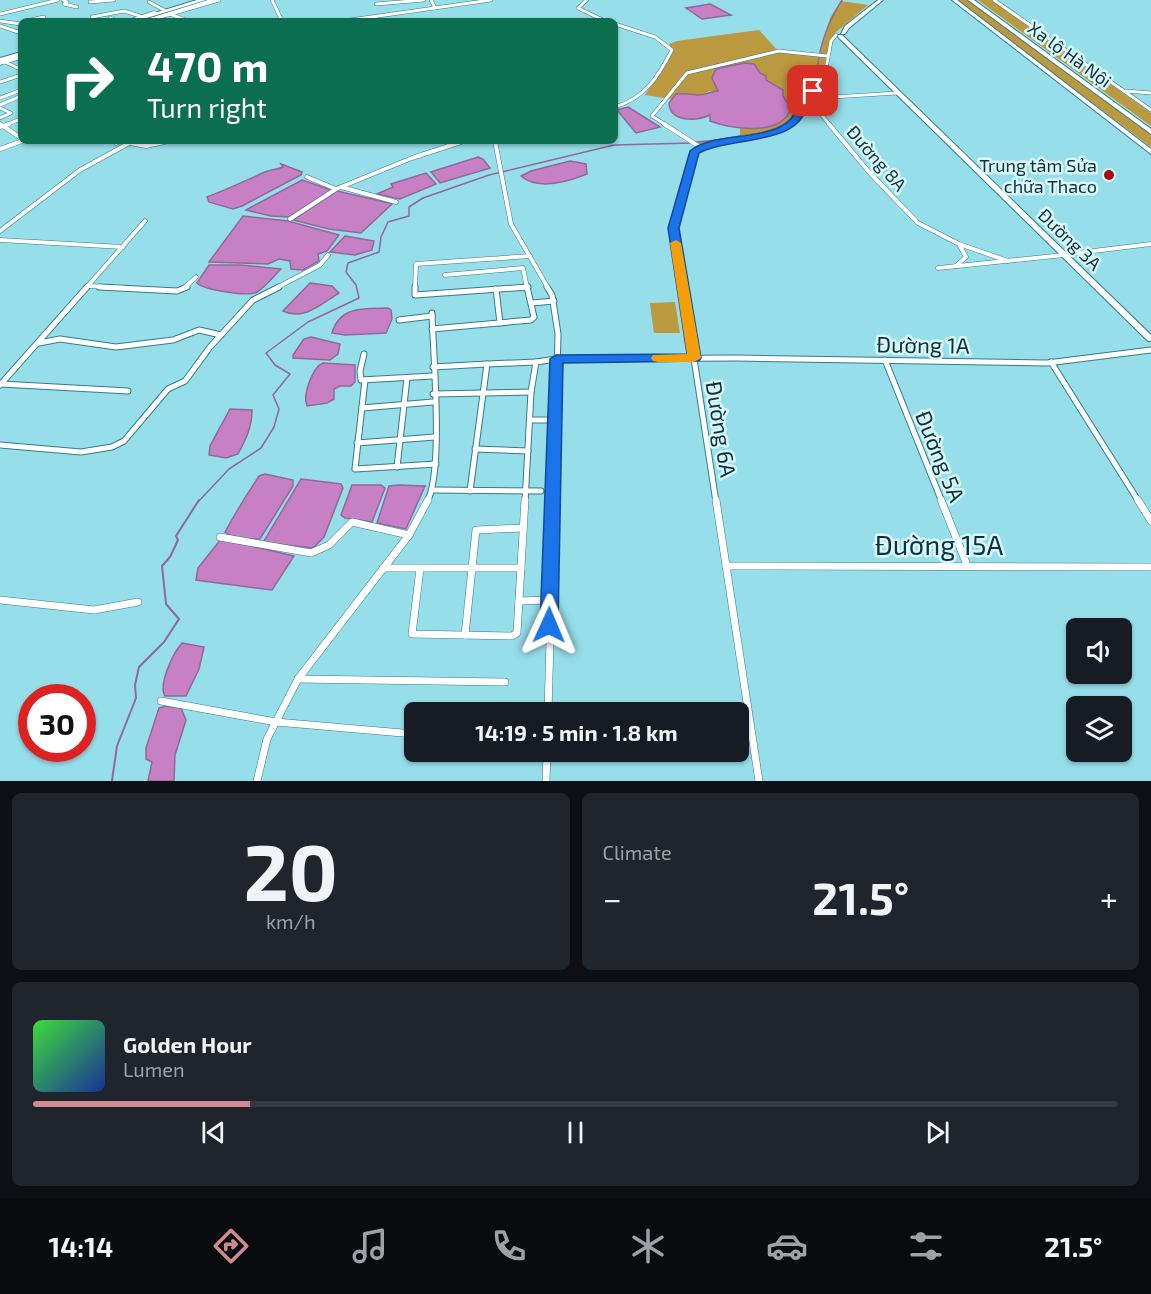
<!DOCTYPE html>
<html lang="en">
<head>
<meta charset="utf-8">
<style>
	body { margin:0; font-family:"Exo 2",sans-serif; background:#20242c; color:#f1f3f6; height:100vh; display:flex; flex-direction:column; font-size:22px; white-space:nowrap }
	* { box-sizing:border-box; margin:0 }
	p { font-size:20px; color:#9ea1a6 }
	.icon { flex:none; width:33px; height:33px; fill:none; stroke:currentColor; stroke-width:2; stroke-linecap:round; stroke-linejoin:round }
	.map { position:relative; height:781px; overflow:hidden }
	.details { display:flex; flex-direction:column; gap:12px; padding:12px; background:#0d0f14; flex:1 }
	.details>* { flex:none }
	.hud { position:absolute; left:18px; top:18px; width:600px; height:126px; border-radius:9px; box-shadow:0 2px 4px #0004; background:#0b6e4f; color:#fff; overflow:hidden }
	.tools { position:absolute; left:1066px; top:618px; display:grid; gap:12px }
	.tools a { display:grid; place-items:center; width:66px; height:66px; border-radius:9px; background:#171b24; box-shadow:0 2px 4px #0004; font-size:30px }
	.speed { position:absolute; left:18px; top:684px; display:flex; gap:12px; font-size:30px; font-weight:700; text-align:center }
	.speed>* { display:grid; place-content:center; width:78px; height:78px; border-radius:50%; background:#171b24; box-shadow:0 2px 4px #0004; line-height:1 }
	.speed .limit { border:9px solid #d22; background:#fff; color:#111 }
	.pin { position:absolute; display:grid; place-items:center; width:51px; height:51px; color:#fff; margin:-26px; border-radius:12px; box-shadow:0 3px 9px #0006 }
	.me { position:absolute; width:66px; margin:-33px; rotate:1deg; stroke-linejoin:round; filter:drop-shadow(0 0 4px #0008) }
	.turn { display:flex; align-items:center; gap:21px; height:126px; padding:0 30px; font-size:27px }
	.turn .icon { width:78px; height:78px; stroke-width:2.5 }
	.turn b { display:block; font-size:42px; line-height:51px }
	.big { font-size:45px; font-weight:700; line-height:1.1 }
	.details .card { flex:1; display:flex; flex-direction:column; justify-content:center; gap:9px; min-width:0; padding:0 21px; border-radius:9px; background:#20242c }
	.details .dial { align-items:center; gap:0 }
	.dial b { font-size:78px; line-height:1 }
	.song { display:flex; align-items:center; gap:18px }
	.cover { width:72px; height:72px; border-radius:9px; background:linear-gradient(135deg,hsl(120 70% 55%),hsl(230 70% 35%)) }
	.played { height:6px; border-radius:3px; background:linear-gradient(90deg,#ce8c8e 20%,#363941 20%) }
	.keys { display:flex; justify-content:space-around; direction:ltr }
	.heat { display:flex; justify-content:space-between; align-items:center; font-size:33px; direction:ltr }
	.details .tiles { flex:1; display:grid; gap:12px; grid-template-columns:1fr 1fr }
	.card:last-child { grid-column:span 2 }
	.trip { position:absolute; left:404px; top:702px; width:345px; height:60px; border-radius:9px; background:#171b24; box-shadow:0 2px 4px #0004; font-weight:700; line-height:60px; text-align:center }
	.dock { display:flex; height:96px; justify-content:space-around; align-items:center; background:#090b0e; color:#9ea1a6 }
	.dock .icon { width:42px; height:42px }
	.dock .active { color:#ce8c8e }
	.dock b { font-size:27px; color:#f1f3f6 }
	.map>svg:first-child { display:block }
</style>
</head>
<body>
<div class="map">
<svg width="1151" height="781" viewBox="0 0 1151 781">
	<rect width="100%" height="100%" fill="#96dee9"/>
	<!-- green -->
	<g fill="#bb993f">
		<polygon points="956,0 968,0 1151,134 1151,147"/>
		<polygon points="978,0 992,0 1151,113 1151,126"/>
		<path d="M841,1L868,5L835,33L836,36L830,41L823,84L803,96L800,113L781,129L700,146L694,143L740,136V129C761,128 776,124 791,109L783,96V90L766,79V77L760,73L755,65L745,63L716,69L712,78L718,92L710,91L700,95L676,94L672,99L666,98L686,73L664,98L645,95L673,50L669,44L677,41L759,30L779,52L820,55L830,18Z"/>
		<polygon points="675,302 680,333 654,333 650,303"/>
	</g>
	<!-- water -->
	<g fill="#c880c5" stroke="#91689a" stroke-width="1.5">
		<polygon points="710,4 731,15 702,19 686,8"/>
		<path d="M745,63L754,64L760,73L766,76V80L783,90V96L791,109C780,137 732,129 710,121V115C697,121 670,123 669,103L676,94C684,93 689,94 697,95C704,96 711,91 718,91L712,78L716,69Z"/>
		<polygon points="628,107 660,127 636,133 617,110"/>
		<polygon points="478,157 483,159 490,168 440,183 431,172"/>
		<path d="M570,161L586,164L587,174C567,182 538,191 521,176L531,171Z"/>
		<path d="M281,164L302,172L301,175L242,206L233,209L209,202L207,197C228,189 245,181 265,172C271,169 277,170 283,167Z"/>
		<polygon points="426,173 436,184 400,199 377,194 393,187 391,184"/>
		<polygon points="302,180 331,190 289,217 271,216 246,210"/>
		<polygon points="337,191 389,203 392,204 361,233 329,229 293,220"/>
		<polygon points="243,216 288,221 339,235 327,251 318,254 319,261 303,270 291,269 290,261 279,259 268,264 209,262"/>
		<polygon points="345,236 374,241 372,250 355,255 330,252"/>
		<path d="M209,265H241L281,269C274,276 265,287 257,292C249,297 204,290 197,283Z"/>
		<path d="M310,283L332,286L339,293C321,304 304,321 283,311Z"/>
		<path d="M388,308L391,310L392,319L386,333L345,335L332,333C340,305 365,309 388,308Z"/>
		<polygon points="311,337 340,344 338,354 330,360 293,358 293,355 304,339"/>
		<path d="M323,363L355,365V382L351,386H340L334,389V399L327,403L307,406C302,395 313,367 323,363Z"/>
		<path d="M230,409L252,410C252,427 246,439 238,454L226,458L209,455L210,446Z"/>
		<path d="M265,474L293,480V486L260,539C248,539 235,539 225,532C236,512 247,494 259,476Z"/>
		<polygon points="301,479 341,484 343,488 324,537 313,548 265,543 264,541"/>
		<polygon points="352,485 381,485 385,488 372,522 345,518 341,515"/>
		<polygon points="399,485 425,486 406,529 377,523 389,486"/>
		<polygon points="221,539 294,556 272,590 196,580 198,568"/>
		<path d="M182,643L204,647L199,669L186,696H165C158,685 173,653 182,643Z"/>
		<polygon points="166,706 181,708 186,720 175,755 174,781 148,781 152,762 146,759 146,748 159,708"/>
	</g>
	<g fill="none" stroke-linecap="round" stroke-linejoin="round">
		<!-- stream-far1 -->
		<g stroke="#91689a" stroke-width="1.5">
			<path d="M696,142C720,139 786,138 796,110C797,106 796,100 796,96L816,83C817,53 826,25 842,0"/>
			<polyline points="198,502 229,469 261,448 274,427 279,409 273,395 290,374 275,365 266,353 308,322 359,298 356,285 346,272 348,263 379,252 381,237 388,222 409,216 409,207 423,198 489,175 614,145 691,143"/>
		</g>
		<!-- stream -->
		<polyline stroke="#91689a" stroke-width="2" points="112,781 117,746 136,698 135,685 139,667 164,642 179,619 166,604 162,566 170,557 178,540 176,536 199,500"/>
		<!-- street-far3 casing -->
		<g stroke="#347c87" stroke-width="4">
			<g id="street-far3">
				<polyline points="63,0 67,2 64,4 77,7"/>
				<polyline points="272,0 282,21"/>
				<polyline points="431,0 435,8"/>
				<polyline points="587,0 578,8 605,21"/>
				<polyline points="994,0 1151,110"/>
				<polyline points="90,2 114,0"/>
				<polyline points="149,2 164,10"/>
				<polyline points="376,4 424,0"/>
				<polyline points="0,14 58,0"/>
				<polyline points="170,14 188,21"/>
				<polyline points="92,17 124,11 143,17"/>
				<polyline points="110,18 118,21"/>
				<polyline points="0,21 21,24"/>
				<polyline points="26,21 44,17"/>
				<polyline points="147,21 219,0"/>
				<polyline points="343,21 491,0"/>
				<path d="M615,24L655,37L672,50C658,77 645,98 615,107"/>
				<polyline points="0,26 18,32"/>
				<polyline points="5,62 20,69"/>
				<polyline points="0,82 21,75"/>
				<polyline points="1126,91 1151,93"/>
				<polyline points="0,98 21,90"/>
				<polyline points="0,105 21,96"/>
				<polyline points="0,108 11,113 0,118"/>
				<polyline points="5,125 21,119"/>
				<polyline points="666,125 652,116 687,73 779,51 827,56"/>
				<polyline points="791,125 802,112 802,98 823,86 831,41 836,35"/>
				<polyline points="830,125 811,102 817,98 897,93"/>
			</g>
		</g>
		<!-- street-far2 casing -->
		<g stroke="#347c87" stroke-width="5">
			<g id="street-far2">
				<polyline points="0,124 21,138"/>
				<polyline points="664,124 700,147"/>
				<polyline points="829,124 869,172 918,223 959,244 1008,261"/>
				<polyline points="0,127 9,124"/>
				<polyline points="495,141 511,224 548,288"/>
				<polyline points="116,143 121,141"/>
				<polyline points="130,143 146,146 169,141"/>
				<polyline points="0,149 22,141"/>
				<polyline points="307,177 336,189 412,158 464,141"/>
				<polyline points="341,187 396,202"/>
				<polyline points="290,219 336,189"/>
				<polyline points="0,231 80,170 133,141"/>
				<polyline points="0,240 123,247"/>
				<polyline points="1069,254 1151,244"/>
				<polyline points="956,266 966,257 960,246"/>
				<polyline points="938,268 1064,255"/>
				<polyline points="445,275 523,268 527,288"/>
				<polyline points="89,286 125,288"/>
				<polyline points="86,288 145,221"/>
				<polyline points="184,288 196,277"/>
				<polyline points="276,288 320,265 328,255"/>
				<polyline points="415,288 416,264 530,256"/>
				<polyline points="513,288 528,287"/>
				<path d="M683,288L673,223L695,151C725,133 763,142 793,124"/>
			</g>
		</g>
		<!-- street-far1 casing -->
		<g stroke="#347c87" stroke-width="7">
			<g id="street-far1">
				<polyline points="99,287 177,291 187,287"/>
				<polyline points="415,287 415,295 528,287"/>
				<polyline points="547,287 552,295 558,334 554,502"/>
				<polyline points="683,287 716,502"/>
				<polyline points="496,289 500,323"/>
				<polyline points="532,303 554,301"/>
				<polyline points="399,320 432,316"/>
				<polyline points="432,329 531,320 534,317 527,287"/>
				<polyline points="39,343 60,339 116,347 173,340 199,330 221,335"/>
				<polyline points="364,354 360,371 361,380 433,376"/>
				<polyline points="885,360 942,502"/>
				<polyline points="1051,362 1139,502"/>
				<polyline points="487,364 536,362"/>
				<polyline points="433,367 487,364 470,491"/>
				<polyline points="365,380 355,469 436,464"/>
				<polyline points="1,384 128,391"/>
				<polyline points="0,385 87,287"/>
				<polyline points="433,394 531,392"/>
				<polyline points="362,408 433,402"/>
				<polyline points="530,420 556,420"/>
				<polyline points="357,443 435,437"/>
				<polyline points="0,445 81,452 112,447 124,441 168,389 185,381 210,347 253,300 279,287"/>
				<polyline points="475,449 528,451"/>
				<polyline points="397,467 407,378"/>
				<polyline points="433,490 541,491"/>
				<path d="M427,502C444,471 433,353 432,313"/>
				<polyline points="525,502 531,392 536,362 556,359 737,358 1047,363 1151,350"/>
			</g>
		</g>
		<!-- street casing -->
		<g stroke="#347c87" stroke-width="8">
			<g id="street">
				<polyline points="716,500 759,781"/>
				<polyline points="941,500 967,565"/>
				<polyline points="1138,500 1151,521"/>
				<polyline points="220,537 311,553 329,545 352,522 409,535"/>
				<polyline points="726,566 1151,567"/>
				<polyline points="383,568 521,568"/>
				<polyline points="420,569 412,634 512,636 517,633 525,500"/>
				<polyline points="0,600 94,610 138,602"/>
				<polyline points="519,601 549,600"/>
				<polyline points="465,635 476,530 523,528"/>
				<polyline points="298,679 505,682"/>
				<polyline points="161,701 276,722 414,734"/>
				<polyline points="548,712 554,500"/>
				<polyline points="257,781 267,739 298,679 409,535 428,500"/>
				<polyline points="546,781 547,752"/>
			</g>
		</g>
		<!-- secondary casing -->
		<g stroke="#347c87" stroke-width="2">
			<g id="secondary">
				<polygon points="878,0 883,0 849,28 845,34 841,34 845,26"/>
				<polygon points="952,0 957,0 1151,149 1151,154"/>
				<polygon points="838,35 842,35 1151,335 1151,341 1148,341 838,37"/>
			</g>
		</g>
		<!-- primary casing -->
		<g stroke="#347c87" stroke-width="1">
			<g id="primary">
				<polygon points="208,0 215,0 154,19 150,18"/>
				<polygon points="154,11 158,12 132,21 125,21"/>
				<polygon points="21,55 21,59 0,65 0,61"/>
			</g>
		</g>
		<!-- highway casing -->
		<g stroke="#347c87" stroke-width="2">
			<g id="highway">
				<polygon points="197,0 206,0 137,21 128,21"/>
				<polygon points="968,0 974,0 1151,129 1151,134"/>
				<polygon points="21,52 21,56 0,62 0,58"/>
			</g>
		</g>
		<!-- street-far3 -->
		<use href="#street-far3" stroke="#fff" stroke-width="3"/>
		<!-- street-far2 -->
		<use href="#street-far2" stroke="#fff" stroke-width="4"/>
		<!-- street-far1 -->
		<use href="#street-far1" stroke="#fff" stroke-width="5"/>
		<!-- street -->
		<use href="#street" stroke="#fff" stroke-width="7"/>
		<!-- secondary -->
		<use href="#secondary" fill="#fff" fill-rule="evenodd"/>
		<!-- primary -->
		<use href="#primary" fill="#fff" fill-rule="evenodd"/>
		<!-- highway -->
		<use href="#highway" fill="#fff" fill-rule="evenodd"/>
	</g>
	<!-- route -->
	<path fill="#1a73e8" stroke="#114b97" stroke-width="1.5" d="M810,89L817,91L807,99C808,147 729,136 699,153L679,228L701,358L699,361L563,363L558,625L555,631L549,633L543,631L540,625L550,359L556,355L687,354L668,228L690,151C717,127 799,148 798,98Z"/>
	<!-- slow -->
	<polygon fill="#f59e0b" points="676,240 681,243 701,358 694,362 658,362 653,361 651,358 653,355 687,354 670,243"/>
	<!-- markers -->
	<circle fill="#a40d0e" stroke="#d6f8fe" stroke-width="2" cx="1109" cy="175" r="6"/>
	<g text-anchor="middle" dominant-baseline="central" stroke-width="5" stroke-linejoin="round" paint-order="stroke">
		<!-- far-street labels -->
		<g font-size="18" fill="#123034" stroke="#d6f8fe">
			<text transform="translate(1070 54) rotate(36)">Xa lộ Hà Nội</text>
			<text transform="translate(877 158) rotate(49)">Đường 8A</text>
			<text transform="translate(1070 239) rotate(44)">Đường 3A</text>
		</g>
		<!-- far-poi labels -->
		<g font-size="18" fill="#123034" stroke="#d6f8fe" text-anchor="end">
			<text x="1097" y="165">Trung tâm Sửa<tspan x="1097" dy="21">chữa Thaco</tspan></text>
		</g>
		<!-- street labels -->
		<g font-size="22" fill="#123034" stroke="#d6f8fe">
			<text transform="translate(923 344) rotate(1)">Đường 1A</text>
			<text transform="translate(722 429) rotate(81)">Đường 6A</text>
			<text transform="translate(941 456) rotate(68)">Đường 5A</text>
		</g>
		<!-- near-street labels -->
		<g font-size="27" fill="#123034" stroke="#d6f8fe">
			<text x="939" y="544">Đường 15A</text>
		</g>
	</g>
</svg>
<div class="tools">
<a><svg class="icon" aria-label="sound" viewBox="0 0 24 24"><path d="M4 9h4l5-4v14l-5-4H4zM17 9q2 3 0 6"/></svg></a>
<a><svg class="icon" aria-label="layers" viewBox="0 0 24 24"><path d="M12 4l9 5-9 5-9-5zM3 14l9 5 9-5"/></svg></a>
</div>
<div class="speed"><div class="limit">30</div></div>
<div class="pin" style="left:813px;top:91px;background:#d93025"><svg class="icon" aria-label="arrive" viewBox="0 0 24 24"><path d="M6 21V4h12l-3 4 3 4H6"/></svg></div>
<svg class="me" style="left:549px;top:625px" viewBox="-20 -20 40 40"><path d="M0-17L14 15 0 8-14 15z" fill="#1a73e8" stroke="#fff" stroke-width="4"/></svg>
<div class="trip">14:19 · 5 min · 1.8 km</div>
<div class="hud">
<div class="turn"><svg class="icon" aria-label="right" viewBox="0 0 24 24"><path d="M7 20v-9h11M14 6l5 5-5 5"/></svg><div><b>470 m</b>Turn right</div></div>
</div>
</div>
<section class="details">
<div class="tiles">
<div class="card dial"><b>20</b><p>km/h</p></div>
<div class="card"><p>Climate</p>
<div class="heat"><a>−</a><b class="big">21.5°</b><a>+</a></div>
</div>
<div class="card">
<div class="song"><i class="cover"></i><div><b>Golden Hour</b><p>Lumen</p></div></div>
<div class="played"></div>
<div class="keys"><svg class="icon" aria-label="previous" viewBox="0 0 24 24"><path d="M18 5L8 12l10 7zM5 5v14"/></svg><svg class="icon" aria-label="pause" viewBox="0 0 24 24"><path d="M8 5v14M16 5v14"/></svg><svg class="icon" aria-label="next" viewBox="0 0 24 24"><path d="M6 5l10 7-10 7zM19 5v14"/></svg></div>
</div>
</div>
</section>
<nav class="dock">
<b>14:14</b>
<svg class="icon active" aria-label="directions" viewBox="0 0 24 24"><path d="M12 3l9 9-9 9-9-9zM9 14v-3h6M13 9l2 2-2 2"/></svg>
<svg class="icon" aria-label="music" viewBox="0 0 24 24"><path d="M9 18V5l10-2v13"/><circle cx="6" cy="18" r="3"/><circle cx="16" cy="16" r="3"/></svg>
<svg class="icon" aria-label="phone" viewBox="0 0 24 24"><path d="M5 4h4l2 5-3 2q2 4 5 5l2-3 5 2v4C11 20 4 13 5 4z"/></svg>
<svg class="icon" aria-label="climate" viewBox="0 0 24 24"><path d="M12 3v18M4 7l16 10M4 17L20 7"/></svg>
<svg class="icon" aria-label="car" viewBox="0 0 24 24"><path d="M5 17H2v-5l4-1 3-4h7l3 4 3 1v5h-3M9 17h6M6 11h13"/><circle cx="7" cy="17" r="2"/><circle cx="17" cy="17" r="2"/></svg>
<svg class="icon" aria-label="filters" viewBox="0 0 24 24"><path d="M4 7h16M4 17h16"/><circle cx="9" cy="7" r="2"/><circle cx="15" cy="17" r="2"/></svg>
<b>21.5°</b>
</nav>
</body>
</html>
